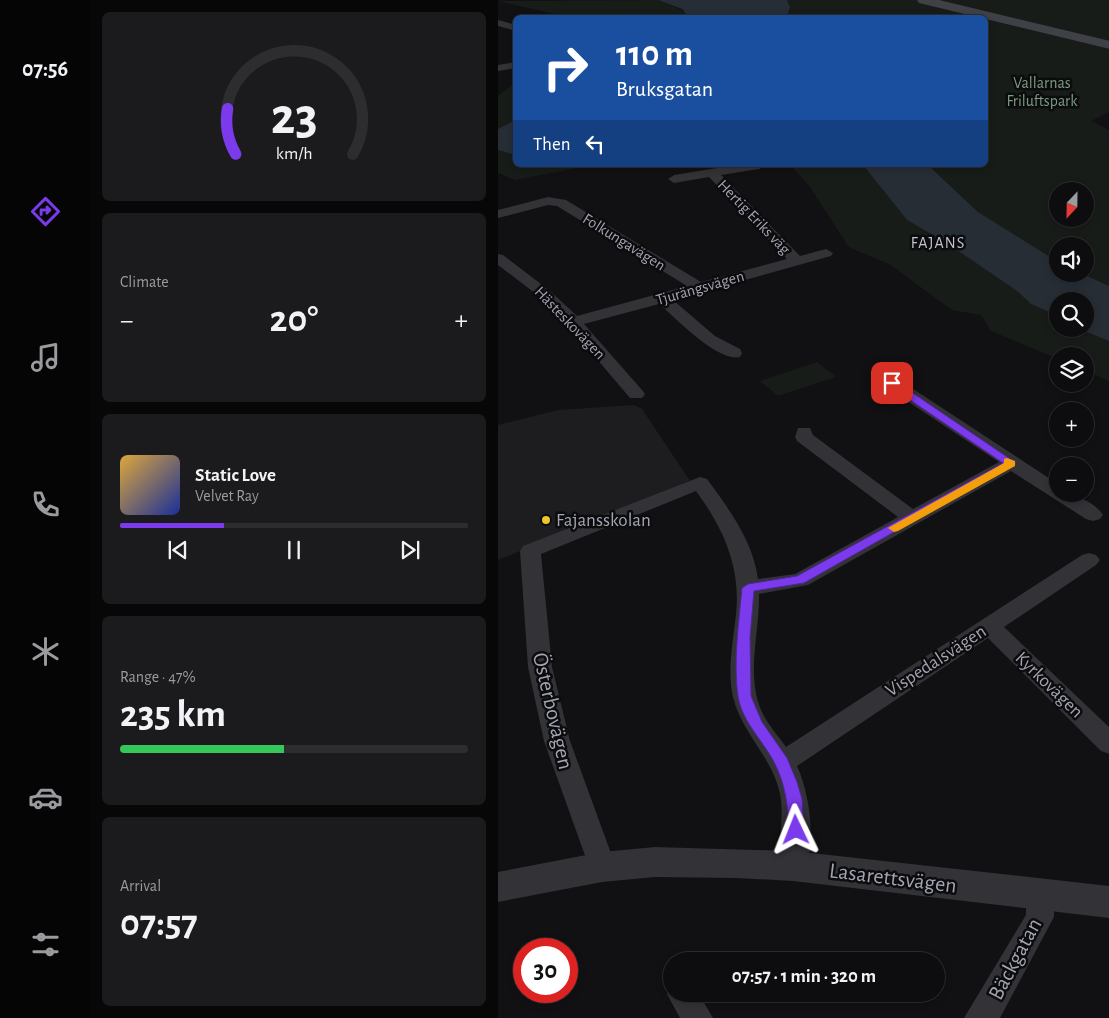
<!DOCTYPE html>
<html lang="en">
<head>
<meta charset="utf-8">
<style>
	body { margin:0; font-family:"Alegreya Sans",sans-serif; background:#1b1a1c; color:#f1f3f6; height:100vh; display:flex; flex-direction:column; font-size:19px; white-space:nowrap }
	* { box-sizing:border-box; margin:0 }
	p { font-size:16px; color:#9a9b9e }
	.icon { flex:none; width:28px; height:28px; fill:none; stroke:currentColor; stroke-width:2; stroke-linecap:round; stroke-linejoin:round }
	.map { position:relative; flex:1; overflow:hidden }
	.side { display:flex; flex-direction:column; gap:12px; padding:12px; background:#070708; width:408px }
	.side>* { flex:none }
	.hud { position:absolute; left:15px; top:15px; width:475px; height:152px; border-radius:8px; box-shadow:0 2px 8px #0003,0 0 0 1px #2d2c2e; background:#1a4fa0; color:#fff; overflow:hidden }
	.needle { width:32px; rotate:202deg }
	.buttons { position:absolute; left:551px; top:182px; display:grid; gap:10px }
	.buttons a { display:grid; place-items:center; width:45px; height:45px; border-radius:50%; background:#0d0c0e; box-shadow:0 2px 8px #0003,0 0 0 1px #2d2c2e; font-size:25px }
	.speed { position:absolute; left:15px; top:938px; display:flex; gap:10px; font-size:25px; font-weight:700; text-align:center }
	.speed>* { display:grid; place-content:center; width:65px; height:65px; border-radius:50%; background:#0d0c0e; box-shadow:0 2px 8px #0003,0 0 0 1px #2d2c2e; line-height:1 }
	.speed .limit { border:8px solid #d22; background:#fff; color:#111 }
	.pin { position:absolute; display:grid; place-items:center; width:42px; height:42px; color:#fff; margin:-21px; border-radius:10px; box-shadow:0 2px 8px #0006 }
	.me { position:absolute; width:55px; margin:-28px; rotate:358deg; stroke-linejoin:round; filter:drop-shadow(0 0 4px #0008) }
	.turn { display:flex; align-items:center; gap:18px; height:105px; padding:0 20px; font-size:22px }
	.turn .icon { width:65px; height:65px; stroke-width:2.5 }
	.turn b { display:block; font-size:35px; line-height:42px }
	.then { display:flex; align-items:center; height:48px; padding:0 20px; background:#0003; gap:10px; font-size:19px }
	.big { font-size:38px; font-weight:600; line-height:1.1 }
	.side .widget { flex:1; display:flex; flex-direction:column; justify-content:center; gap:8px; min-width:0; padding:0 18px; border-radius:8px; background:#1b1a1c }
	.side .dial { align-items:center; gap:0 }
	.dial svg { height:130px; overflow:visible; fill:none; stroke:#2d2c2e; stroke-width:7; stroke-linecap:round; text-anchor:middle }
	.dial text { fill:#f1f3f6; stroke:none }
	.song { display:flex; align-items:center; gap:15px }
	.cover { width:60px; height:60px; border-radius:8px; background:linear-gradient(135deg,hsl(40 70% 55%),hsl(230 70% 35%)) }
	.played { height:5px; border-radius:2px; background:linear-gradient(90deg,#7c3aed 30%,#2d2c2e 30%) }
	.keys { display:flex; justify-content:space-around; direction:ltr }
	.heat { display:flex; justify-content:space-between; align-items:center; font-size:28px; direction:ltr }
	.charge { height:8px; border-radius:4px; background:linear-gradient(90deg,#34c759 47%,#2d2c2e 0) }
	.trip { position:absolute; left:165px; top:952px; width:282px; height:50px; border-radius:25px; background:#0d0c0e; box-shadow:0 2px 8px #0003,0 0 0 1px #2d2c2e; font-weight:600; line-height:50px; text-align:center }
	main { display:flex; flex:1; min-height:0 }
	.tab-bar { display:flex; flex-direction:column; width:90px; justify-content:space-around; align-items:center; background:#050506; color:#9a9b9e }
	.tab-bar .icon { width:35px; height:35px }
	.tab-bar .selected { color:#7c3aed }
	.tab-bar b { font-size:22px; color:#f1f3f6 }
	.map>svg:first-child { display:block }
</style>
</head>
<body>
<main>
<nav class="tab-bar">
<b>07:56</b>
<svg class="icon selected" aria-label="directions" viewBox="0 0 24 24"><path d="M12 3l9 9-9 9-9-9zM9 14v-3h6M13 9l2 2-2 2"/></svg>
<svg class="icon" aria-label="music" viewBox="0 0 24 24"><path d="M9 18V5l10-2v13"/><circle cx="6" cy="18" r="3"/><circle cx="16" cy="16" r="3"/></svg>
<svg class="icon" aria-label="phone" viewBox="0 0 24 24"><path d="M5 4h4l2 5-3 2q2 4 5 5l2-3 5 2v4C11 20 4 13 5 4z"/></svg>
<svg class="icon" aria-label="climate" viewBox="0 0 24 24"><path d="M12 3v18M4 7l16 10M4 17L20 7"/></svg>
<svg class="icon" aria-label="car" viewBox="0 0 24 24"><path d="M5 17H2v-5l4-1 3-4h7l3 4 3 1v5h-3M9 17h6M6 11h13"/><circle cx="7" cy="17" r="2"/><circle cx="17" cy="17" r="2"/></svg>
<svg class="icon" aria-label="filters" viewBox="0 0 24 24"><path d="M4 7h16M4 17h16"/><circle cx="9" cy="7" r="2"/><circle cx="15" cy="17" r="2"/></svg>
</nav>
<section class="side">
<div class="widget dial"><svg viewBox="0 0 100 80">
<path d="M14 69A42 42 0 1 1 86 69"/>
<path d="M14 69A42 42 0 0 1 9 41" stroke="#7c3aed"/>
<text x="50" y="56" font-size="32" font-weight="700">23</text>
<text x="50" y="72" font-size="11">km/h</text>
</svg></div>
<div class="widget"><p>Climate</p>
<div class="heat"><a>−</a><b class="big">20°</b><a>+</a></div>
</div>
<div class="widget">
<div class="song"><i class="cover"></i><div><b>Static Love</b><p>Velvet Ray</p></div></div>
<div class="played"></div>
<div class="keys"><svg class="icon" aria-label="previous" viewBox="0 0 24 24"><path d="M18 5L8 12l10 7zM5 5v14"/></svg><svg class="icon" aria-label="pause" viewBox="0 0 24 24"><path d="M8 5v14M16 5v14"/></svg><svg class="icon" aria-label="next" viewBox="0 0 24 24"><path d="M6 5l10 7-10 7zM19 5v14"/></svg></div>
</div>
<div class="widget"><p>Range · 47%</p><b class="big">235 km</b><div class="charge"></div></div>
<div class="widget"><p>Arrival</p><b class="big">07:57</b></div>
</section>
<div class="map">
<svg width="612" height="1018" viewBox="0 0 612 1018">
	<rect width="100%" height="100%" fill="#111012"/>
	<!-- built -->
	<polygon fill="#1d1c1f" points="136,405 144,409 192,481 0,560 0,425 60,410"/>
	<!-- green -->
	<g fill="#171c18" fill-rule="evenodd">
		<polygon points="160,0 184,10 190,17 69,17 0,1"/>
		<path d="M289,0H611V112L593,121L611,130V286L585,274H588V246H560V262L551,258L480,212L430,165H488V18H289L292,7ZM560,191H588V219H560Z"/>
		<polygon points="17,83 17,120 0,129 0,96"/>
		<polygon points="0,150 17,155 18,165 96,165 17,180 0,173"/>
		<polygon points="292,165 365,165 409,220 447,242 519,291 533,304 560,316 560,329 581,329 611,341 611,381 588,371 588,356 560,356 560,359 493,331 483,315 454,310 391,264 355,249 350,246 312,187"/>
		<polygon points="319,362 338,377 280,396 262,381"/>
	</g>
	<!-- water -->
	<g fill="#272d35">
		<polygon points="160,0 289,0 292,7 289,17 190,17 184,9"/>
		<polygon points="17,120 17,155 0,150 0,129"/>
		<polygon points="365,165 430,165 480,212 560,262 560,274 585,274 611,286 611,341 581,329 588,329 588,301 560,301 560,316 533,304 519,291 447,242 409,220"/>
	</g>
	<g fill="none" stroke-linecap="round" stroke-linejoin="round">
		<!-- minor -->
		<g fill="#323237" fill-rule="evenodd">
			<polygon points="0,20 18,25 18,31 0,26"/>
			<polygon points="18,62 18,68 0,71 0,65"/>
			<path d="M238,165H267L261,169L223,175L302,256L328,249L335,253L333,256L175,300L217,336L242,349L244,353L242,357C219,362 178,318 161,304L86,324L144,390L147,394L144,398H132L70,325L42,297L0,265V254L5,255L52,291L79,316L189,286L59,206L50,205L0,218V210L50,197L68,200L203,282L289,259L211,177L176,183L170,179L176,175Z"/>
			<path d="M394,378L400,379L560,484V494C576,494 596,501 605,515L602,519L595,521L588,519L513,471L310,585L261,594C262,634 246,678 266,716C272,727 281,737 288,747L584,555L591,553L598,555L602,560L598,565L506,627L612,728V754L603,751L490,638L299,766C312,794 319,846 305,874L295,878L285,874C277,858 286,821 283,800C278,760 244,735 235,697C229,670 235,642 238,614C243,568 226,529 198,491L43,554L54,667L72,741L118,867L114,875L104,879L94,875L46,741L30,667L22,551L25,546L202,477L209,479C231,509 255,541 260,579L297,574L400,517L299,441L297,437L300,428H312L315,435L415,509L501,462L388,387L385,383L388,379Z"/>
			<polygon points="542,884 552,887 556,896 556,917 502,1018 466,1018 528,915 528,896 532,887"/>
			<polygon points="173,984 174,994 201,994 215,1018 182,1018 169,994"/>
		</g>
		<!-- tertiary -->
		<polygon fill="#323237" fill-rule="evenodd" points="157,847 295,851 612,886 612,918 295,881 238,878 157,877 104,882 0,902 0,872 104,852"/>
		<!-- secondary -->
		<polygon fill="#404047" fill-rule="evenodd" points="419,0 441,0 612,41 612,49 421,3"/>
	</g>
	<!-- route -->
	<path fill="#7c3aed" stroke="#51269a" d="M390,381H397L518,463L306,583L256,591L252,637L253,696L264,722L289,758L299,782L304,799L306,830L304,834L298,836L293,834L291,830C290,807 288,787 278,766C267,742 244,723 240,696C235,663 241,620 244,588L250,584L299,576L505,463L390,385Z"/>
	<!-- slow -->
	<polygon fill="#f59e0b" points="509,458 517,461 517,466 400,531 396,532 390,528 506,463 506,459"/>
	<!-- markers -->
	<circle fill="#eec62c" stroke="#0c0b0d" stroke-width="2" cx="48" cy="520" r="5"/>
	<g text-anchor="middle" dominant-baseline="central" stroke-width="5" stroke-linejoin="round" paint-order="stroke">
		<!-- far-park labels -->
		<g font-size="16" fill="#799d80" stroke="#0c0b0d">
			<text x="544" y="83">Vallarnas<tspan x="544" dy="18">Friluftspark</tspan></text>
		</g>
		<!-- far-street labels -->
		<g font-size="16" fill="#a2a5b2" stroke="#0c0b0d">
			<text transform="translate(256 217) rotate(46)">Hertig Eriks väg</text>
			<text transform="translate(126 242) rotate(32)">Folkungavägen</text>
			<text transform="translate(202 288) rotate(-16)">Tjurängsvägen</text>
			<text transform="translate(72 323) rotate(46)">Hästeskovägen</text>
		</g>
		<!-- far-neighbourhood labels -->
		<g font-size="16" letter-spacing="1" fill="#c3c4cf" stroke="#0c0b0d">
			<text x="440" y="243">FAJANS</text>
		</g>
		<!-- poi labels -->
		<g font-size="19" fill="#a2a5b2" stroke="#0c0b0d" text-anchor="start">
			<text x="58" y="520">Fajansskolan</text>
		</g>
		<!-- street labels -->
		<g font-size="19" fill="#a2a5b2" stroke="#0c0b0d">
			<text transform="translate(438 661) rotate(-33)">Vispedalsvägen</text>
			<text transform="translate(551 685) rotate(44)">Kyrkovägen</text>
		</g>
		<!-- near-street labels -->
		<g font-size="22" fill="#a2a5b2" stroke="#0c0b0d">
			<text transform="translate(55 711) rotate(77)">Österbovägen</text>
			<text transform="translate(395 878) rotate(7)">Lasarettsvägen</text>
			<text transform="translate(517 959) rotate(-62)">Bäckgatan</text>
		</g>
	</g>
</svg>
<div class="buttons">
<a><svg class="needle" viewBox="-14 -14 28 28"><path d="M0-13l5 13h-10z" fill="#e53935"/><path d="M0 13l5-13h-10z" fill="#9a9b9e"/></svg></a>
<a><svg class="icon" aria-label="sound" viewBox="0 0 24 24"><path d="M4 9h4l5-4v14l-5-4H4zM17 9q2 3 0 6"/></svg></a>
<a><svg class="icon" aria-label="search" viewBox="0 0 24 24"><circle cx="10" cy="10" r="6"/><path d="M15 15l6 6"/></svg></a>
<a><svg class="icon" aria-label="layers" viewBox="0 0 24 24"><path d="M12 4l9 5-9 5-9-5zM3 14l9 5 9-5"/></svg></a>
<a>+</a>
<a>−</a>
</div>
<div class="speed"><div class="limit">30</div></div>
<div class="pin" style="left:394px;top:383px;background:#d93025"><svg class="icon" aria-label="arrive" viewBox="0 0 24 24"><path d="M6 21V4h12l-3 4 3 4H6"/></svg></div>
<svg class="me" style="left:298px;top:830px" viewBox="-20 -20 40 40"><path d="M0-17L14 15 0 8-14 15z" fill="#7c3aed" stroke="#fff" stroke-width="4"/></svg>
<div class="trip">07:57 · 1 min · 320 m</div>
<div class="hud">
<div class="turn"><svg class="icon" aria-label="right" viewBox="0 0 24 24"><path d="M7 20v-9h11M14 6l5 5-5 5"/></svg><div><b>110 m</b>Bruksgatan</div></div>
<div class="then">Then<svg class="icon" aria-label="left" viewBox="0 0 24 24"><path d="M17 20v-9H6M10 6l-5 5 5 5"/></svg></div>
</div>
</div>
</main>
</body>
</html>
